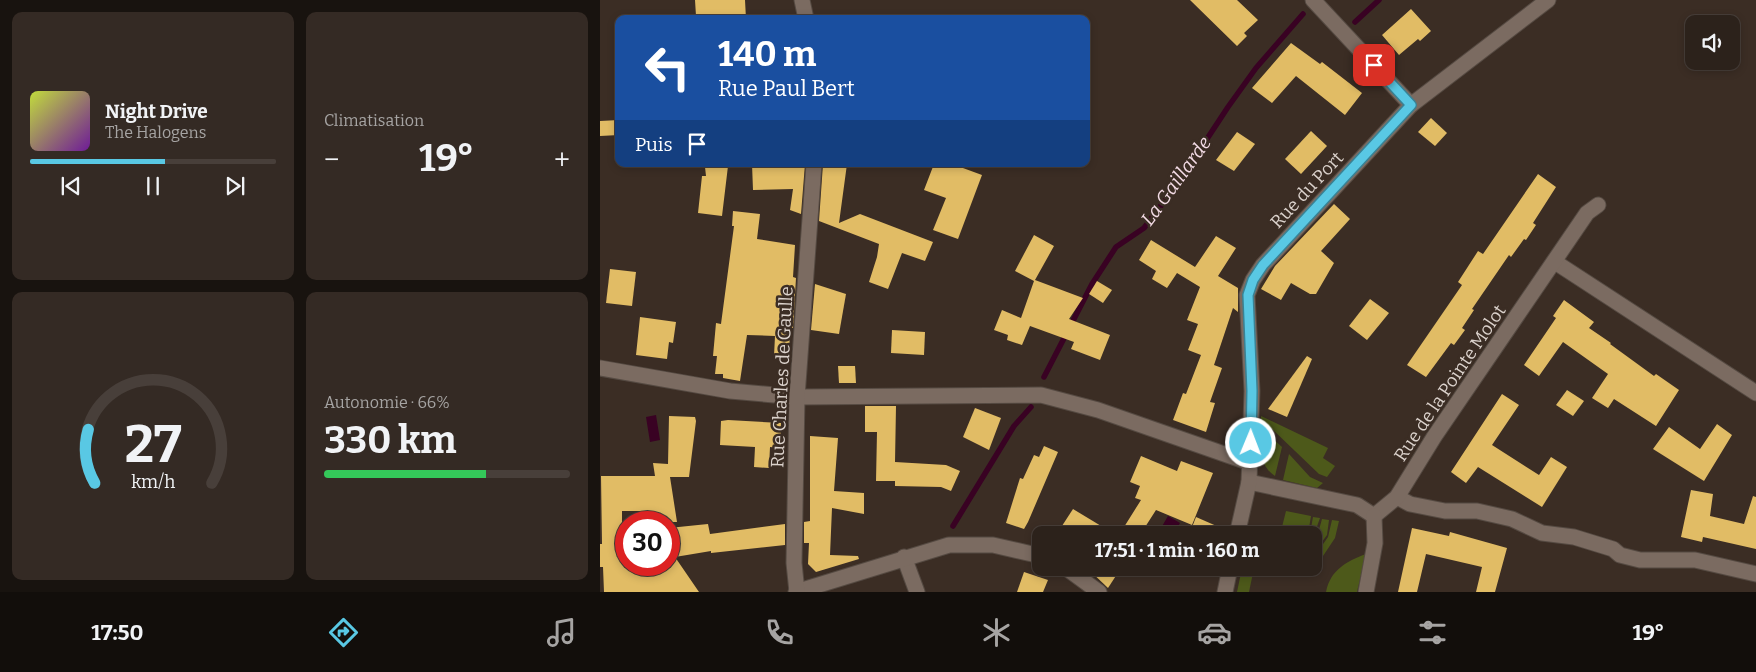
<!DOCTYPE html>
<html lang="fr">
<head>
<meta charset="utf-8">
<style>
	body { margin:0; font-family:Bitter,serif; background:#342a24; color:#f1f3f6; height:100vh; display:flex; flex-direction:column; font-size:19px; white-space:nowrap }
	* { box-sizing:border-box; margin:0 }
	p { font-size:16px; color:#a6a4a3 }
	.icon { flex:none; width:28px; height:28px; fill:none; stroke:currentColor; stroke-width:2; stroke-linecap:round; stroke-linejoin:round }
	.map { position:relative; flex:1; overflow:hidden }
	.side { display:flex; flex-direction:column; gap:12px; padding:12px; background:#18130f; width:600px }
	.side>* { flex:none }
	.banner { position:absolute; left:15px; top:15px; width:475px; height:152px; border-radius:10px; box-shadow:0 2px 8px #0003,0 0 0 1px #483f3a; background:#1a4fa0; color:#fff; overflow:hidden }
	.buttons { position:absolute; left:1085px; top:15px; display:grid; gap:10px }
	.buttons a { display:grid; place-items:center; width:55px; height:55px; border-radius:10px; background:#2c221b; box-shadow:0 2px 8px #0003,0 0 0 1px #483f3a; font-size:25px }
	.speed { position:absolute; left:15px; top:511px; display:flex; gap:10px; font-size:25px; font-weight:700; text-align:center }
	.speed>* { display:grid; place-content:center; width:65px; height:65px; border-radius:50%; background:#2c221b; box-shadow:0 2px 8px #0003,0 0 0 1px #483f3a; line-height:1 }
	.speed .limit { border:8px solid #d22; background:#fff; color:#111 }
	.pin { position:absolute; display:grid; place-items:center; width:42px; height:42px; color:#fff; margin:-21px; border-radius:10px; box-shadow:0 2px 8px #0006 }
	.me { position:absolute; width:55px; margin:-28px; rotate:1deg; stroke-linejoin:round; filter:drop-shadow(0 0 4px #0008) }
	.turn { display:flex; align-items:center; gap:18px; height:105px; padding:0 20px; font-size:22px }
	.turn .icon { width:65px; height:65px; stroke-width:2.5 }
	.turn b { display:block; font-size:35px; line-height:42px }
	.then { display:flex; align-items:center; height:48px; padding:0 20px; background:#0003; gap:10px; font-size:19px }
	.big { font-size:38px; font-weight:700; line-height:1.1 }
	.side .card { flex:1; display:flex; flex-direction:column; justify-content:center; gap:8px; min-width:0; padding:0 18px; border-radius:10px; background:#342a24 }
	.side .dial { align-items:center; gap:0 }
	.dial svg { height:130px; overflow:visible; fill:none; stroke:#483f3a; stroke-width:7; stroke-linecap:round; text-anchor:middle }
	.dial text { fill:#f1f3f6; stroke:none }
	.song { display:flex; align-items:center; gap:15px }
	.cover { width:60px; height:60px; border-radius:8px; background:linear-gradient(135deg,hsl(70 70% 55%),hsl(280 70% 35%)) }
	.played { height:5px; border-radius:2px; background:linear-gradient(90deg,#59c8e4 55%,#483f3a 55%) }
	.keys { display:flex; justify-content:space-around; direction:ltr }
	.heat { display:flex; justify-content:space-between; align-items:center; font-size:28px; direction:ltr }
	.charge { height:8px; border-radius:4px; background:linear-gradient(90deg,#34c759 66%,#483f3a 0) }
	.side .tiles { flex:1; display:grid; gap:12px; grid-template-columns:repeat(2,1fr) }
	.trip { position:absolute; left:432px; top:526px; width:290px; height:50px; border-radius:10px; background:#2c221b; box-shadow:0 2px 8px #0003,0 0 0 1px #483f3a; font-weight:700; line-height:50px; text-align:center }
	.dock { display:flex; height:80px; justify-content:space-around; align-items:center; background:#120e0b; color:#a6a4a3 }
	.dock .icon { width:35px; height:35px }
	.dock .current { color:#59c8e4 }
	.dock b { font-size:22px; color:#f1f3f6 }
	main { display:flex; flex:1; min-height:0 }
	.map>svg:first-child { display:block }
</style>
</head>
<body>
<main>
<section class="side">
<div class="tiles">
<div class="card">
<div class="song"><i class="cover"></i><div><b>Night Drive</b><p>The Halogens</p></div></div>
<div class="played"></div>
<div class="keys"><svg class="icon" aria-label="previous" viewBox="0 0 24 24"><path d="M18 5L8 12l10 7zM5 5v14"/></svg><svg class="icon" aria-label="pause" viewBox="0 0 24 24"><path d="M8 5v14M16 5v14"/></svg><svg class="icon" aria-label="next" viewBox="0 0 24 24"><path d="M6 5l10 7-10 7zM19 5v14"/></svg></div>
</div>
<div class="card"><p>Climatisation</p>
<div class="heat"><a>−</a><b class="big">19°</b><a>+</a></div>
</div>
<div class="card dial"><svg viewBox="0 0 100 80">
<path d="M14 69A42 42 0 1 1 86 69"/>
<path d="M14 69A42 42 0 0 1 10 36" stroke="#59c8e4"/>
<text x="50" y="56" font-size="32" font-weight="700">27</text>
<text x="50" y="72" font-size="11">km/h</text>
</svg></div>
<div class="card"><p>Autonomie · 66%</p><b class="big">330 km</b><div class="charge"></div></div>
</div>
</section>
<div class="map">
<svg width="1156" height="592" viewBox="0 0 1156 592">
	<rect width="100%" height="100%" fill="#3b2d24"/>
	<!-- green -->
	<g fill="#4d591a">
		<polygon points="661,416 728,448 723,458 735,466 727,477 719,474 671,428 661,427"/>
		<path d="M660,436L671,437L682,447L675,476C661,467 660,452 660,436Z"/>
		<polygon points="689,454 710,477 723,483 717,488 683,480"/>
		<polygon points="686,511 711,516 709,528 703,535 681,531"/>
		<polygon points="713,517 720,518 714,535 706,535 711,528"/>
		<path d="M722,519L729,520L727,535L714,553C714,539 719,532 722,519Z"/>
		<polygon points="732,520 739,521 735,538 713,571 700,568 714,568 714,557 728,537"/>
		<path d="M766,554L757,592H726C730,570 747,561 766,554Z"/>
		<polygon points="642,568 654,568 649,592 637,592"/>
	</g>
	<!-- water -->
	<g fill="#390223">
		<polygon points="56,415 60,440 50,442 46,417"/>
		<polygon points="568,516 580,523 573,535 557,535"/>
	</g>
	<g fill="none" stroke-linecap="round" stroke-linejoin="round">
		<!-- stream -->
		<g stroke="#390223" stroke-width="5.5">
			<polyline points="755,22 779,0"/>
			<polyline points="444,377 492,284 516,247 544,228 578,183 628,107 656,68 703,14"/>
			<polyline points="353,526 414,426 431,407"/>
		</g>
	</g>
	<!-- building -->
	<g fill="#e1bc65">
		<polygon points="95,0 145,0 146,19 101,19 101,16 96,16"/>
		<polygon points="590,0 637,0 658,20 644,33 647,36 637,46"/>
		<polygon points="811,9 831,31 820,41 818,39 799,55 782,35"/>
		<polygon points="691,43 720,64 722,62 762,93 745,115 696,76 672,103 652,88"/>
		<polygon points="831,118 847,133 835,146 818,132"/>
		<polygon points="19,120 19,135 0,136 0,121"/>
		<polygon points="711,131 727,146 701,174 685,159"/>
		<polygon points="637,132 655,144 634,171 616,160"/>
		<polygon points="152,164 205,164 201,214 190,210 193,189 153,190"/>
		<polygon points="223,164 247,164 239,223 260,214 333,242 325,261 302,253 288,289 269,282 277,257 279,244 219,221"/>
		<polygon points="334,164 352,164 382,175 358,239 333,230 346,198 324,190"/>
		<polygon points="128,166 122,216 98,213 102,176 106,176 105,167"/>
		<polygon points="938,174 956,187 933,223 936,225 926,240 924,239 911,257 909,255 872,309 874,310 862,328 865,330 854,345 851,343 826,377 807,365 862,285 858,282 878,251 883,254"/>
		<polygon points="734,204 750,219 721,251 734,263 716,294 710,294 691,283 681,300 661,289 675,266"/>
		<polygon points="133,211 160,214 157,239 195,245 193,277 196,278 193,328 190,327 189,356 174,356 175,336 147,335 140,381 123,378 123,374 115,374 117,356 113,356 116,323 121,324 134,226 132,226"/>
		<polygon points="434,235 454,246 435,280 483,298 469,319 510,335 500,360 471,349 474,342 430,326 422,345 407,340 408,335 394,330 402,310 421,318 434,281 415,271"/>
		<polygon points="616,236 636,248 618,276 638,288 638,312 633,308 614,365 622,368 610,402 615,403 606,432 573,420 583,393 586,394 601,355 588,350 598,324 587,320 600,287 577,273 567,288 552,279 556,271 539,260 551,240 595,267"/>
		<polygon points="10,269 36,272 32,306 6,303"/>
		<polygon points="497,281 512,290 503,303 489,294"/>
		<polygon points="215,284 246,294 239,334 211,330"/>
		<polygon points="770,299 789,313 767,340 749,326"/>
		<polygon points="964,300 994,322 989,328 1011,343 1010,344 1054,376 1056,374 1079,390 1056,426 1014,399 1008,408 992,398 1008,374 963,342 939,376 924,365 956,318 953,316"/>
		<polygon points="40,317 76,322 73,343 69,342 67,359 36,355"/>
		<polygon points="292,330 325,332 324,355 291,353"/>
		<polygon points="707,356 712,359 687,417 668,409"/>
		<polygon points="238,366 255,366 256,383 239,383"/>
		<polygon points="967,390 984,401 973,416 956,405"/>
		<polygon points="902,394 919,405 892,445 939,475 951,457 967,467 942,507 878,467 866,483 851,472"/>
		<polygon points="265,406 296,406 295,462 346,465 360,471 351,491 341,487 295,486 295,481 276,481 277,432 265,432"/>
		<polygon points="375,408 401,418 389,450 363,437"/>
		<polygon points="69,416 95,417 96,421 89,477 70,477 77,522 51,522 50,511 22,511 22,565 69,565 69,528 98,525 108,524 110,534 185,524 185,545 111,553 111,551 75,557 99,592 4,592 3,567 0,567 0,544 2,544 1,476 55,476 53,463 68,464"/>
		<polygon points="128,420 181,423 180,448 170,447 169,468 154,467 155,447 120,445 121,421"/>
		<polygon points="1117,424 1132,435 1104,481 1053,449 1069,427 1100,449"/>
		<polygon points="210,436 238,438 234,491 264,493 264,514 232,508 230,555 258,556 259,559 216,572 208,564 209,543 204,543 204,522 210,521"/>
		<polygon points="444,446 458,452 428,522 424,529 406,523 420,478 423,479 434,455 439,457"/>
		<polygon points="541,456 577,471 581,461 613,473 592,525 556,510 540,535 519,535 541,500 535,498 540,486 530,482"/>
		<polygon points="1091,490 1113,494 1110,516 1144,524 1153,496 1156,497 1156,549 1103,537 1102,542 1081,537"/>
		<polygon points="473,509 516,535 469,535 460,529"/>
		<polygon points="596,517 628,531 628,535 589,535"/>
		<polygon points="812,528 849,536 850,532 907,548 895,592 876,592 882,567 826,554 817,592 798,592"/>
		<polygon points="487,568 521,568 508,588"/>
		<polygon points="424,572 448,580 443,592 417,592"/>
	</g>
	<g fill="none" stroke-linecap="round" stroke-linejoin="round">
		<!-- minor casing -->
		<g stroke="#554a42" stroke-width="17">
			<g id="minor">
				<polyline points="202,0 206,19"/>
				<polyline points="713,0 811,105"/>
				<polyline points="955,262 1156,393"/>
				<polyline points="0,368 130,391 197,397 441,395 498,410 650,463"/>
				<polyline points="649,482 757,505 774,516"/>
				<polyline points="797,497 810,504 845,511 877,511 912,519 942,533 974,537 1013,549 1020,555 1040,560 1095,560 1156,574"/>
				<polyline points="774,516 797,497 834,437 987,213 998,205"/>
				<polyline points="637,535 649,482 652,391 647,295 653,280 663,265 811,105 948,0"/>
				<polyline points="304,557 317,592"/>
				<polyline points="466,568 499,592"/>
				<polyline points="196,592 349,545 393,545 441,556"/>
				<polyline points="197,592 194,563 197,397 214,164"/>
				<polyline points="625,592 630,568"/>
				<polyline points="766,592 775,543 774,516"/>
			</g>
		</g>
		<!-- minor -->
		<use href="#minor" stroke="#7b6b61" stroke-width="15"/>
	</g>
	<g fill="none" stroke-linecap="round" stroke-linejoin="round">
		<!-- route casing -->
		<g stroke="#3a8294" stroke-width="12">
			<polyline id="route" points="651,443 652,391 648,295 653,280 663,265 811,105 774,65"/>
		</g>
		<!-- route -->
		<use href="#route" stroke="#59c8e4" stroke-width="9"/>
	</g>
	<g text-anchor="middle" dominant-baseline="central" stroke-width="5" stroke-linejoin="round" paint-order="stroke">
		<!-- street labels -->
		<g font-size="18" fill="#dbd2cc" stroke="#3b2d24">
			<text transform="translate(707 190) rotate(-47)">Rue du Port</text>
			<text transform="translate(182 377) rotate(-87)">Rue Charles de Gaulle</text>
			<text transform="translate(850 383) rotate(-56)">Rue de la Pointe Molot</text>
		</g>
		<!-- water labels -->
		<g font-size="19" font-style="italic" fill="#f4dce6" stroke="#3b2d24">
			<text transform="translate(576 181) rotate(-54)">La Gaillarde</text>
		</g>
	</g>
</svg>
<div class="buttons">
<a><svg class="icon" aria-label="sound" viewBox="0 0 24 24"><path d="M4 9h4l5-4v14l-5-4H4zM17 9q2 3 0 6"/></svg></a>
</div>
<div class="speed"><div class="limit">30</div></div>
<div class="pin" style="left:774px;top:65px;background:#d93025"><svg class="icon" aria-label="arrive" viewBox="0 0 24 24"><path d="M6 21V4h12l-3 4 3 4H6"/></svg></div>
<svg class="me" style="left:651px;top:443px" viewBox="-20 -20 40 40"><circle r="17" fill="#59c8e4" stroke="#fff" stroke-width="3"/><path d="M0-11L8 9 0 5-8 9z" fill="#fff"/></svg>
<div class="trip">17:51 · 1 min · 160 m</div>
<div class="banner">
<div class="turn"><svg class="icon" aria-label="left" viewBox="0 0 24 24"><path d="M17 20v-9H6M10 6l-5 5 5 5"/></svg><div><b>140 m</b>Rue Paul Bert</div></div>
<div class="then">Puis<svg class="icon" aria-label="arrive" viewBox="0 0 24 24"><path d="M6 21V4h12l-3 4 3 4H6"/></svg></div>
</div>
</div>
</main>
<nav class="dock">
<b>17:50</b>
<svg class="icon current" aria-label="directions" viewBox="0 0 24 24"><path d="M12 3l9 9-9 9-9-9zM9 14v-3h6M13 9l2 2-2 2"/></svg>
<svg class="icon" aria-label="music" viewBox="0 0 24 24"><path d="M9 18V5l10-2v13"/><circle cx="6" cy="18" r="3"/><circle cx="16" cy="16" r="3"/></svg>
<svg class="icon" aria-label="phone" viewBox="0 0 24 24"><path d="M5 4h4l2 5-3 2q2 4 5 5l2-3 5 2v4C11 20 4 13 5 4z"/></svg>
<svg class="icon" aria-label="climate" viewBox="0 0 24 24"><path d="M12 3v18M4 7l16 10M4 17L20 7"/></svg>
<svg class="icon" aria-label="car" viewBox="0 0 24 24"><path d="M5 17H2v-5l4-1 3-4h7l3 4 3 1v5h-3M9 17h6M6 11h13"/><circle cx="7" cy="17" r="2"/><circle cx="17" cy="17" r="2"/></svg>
<svg class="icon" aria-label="filters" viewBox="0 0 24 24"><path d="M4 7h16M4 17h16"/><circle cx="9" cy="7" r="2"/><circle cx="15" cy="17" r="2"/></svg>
<b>19°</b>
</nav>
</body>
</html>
